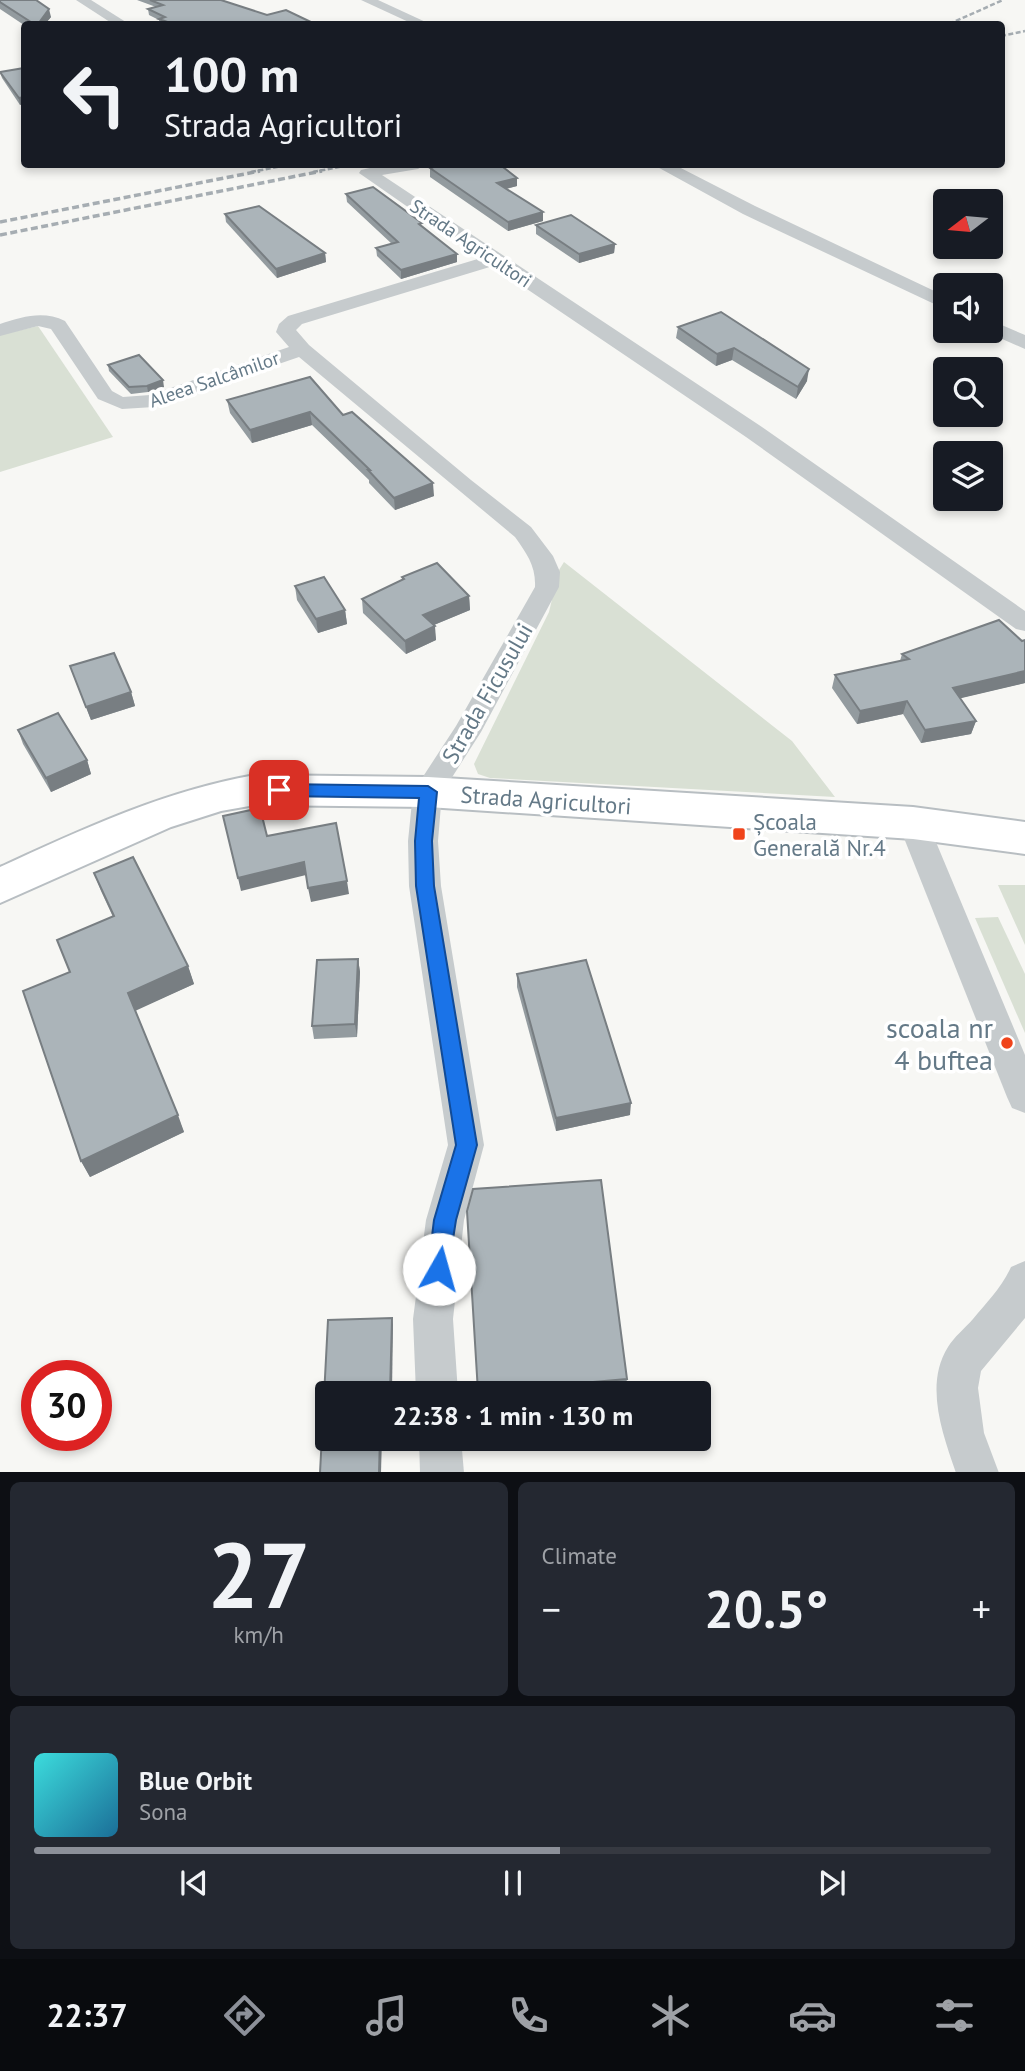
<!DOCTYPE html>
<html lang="en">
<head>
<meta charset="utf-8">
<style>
	body { margin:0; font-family:"PT Sans",sans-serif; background:#242831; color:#f1f3f6; height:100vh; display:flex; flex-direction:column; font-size:26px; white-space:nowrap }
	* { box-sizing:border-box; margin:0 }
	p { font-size:23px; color:#9ea1a6 }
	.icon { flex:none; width:38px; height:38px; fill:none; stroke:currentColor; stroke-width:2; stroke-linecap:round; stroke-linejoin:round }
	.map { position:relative; height:1472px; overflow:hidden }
	.drawer { display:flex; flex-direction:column; gap:10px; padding:10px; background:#0d0f14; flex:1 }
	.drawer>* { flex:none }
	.hud { position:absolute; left:21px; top:21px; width:984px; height:147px; border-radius:7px; box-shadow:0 4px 10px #0003; background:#171b24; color:#f1f3f6; overflow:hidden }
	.needle { width:46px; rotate:254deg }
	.controls { position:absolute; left:933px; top:189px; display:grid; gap:14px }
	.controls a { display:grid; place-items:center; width:70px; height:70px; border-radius:7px; background:#171b24; box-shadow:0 4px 10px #0003; font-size:35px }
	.speed { position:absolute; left:21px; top:1360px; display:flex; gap:14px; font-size:35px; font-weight:700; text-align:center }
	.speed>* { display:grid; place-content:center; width:91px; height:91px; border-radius:50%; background:#171b24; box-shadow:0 4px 10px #0003; line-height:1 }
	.speed .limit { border:10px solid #d22; background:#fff; color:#111 }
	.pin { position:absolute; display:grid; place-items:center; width:60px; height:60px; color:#fff; margin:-30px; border-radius:14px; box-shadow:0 4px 10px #0006 }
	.me { position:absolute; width:77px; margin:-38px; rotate:7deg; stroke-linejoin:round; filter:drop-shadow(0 0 5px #0008) }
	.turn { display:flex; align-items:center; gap:24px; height:147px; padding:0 28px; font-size:32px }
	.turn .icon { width:91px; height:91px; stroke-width:2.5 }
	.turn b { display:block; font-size:49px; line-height:60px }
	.big { font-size:52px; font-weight:800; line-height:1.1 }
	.drawer .tile { flex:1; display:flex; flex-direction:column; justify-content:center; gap:10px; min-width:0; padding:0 24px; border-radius:10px; background:#242831 }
	.drawer .dial { align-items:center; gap:0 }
	.dial b { font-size:91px; line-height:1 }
	.song { display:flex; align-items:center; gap:21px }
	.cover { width:84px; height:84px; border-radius:10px; background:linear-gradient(135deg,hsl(180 70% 55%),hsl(200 70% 35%)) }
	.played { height:7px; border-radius:4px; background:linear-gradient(90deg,#8c9099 55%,#363941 55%) }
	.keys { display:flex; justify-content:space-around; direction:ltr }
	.heat { display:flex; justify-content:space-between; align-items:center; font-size:38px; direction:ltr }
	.drawer .tiles { flex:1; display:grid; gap:10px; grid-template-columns:1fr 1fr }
	.tile:last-child { grid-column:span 2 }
	.trip { position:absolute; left:315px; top:1381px; width:396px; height:70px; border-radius:7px; background:#171b24; box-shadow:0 4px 10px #0003; font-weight:800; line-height:70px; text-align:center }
	.tabs { display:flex; height:112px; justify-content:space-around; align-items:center; background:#090b0e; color:#9ea1a6 }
	.tabs .icon { width:49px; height:49px }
	.tabs .active { color:#8c9099 }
	.tabs b { font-size:32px; color:#f1f3f6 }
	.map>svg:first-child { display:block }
</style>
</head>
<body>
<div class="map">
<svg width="1025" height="1473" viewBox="0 0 1025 1473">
	<rect width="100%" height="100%" fill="#f7f7f4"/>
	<!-- green -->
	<g fill="#d9e0d4">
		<polygon points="38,326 113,437 0,472 0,335"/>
		<polygon points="564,562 792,741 835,797 490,778 478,774 474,764 549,612 559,570"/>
		<polygon points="998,885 1025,885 1025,945"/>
		<polygon points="998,917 1025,974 1025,1033 975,918"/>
	</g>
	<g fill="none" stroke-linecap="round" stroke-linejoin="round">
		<!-- secondary casing -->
		<g stroke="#b8bec2" stroke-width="4">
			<path id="secondary" d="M255,775L428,777L913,807L1025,822V854L913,839L428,807L255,805L221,811L171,827L0,903V867C83,829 164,791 255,775Z"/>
		</g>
		<!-- minor -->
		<g fill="#c6cbcd" fill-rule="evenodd">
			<polygon points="76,0 91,0 129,24 113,24"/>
			<polygon points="361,0 378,0 430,24 413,24"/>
			<path d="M387,164H426L418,169L382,175L762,427L1025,611V631L1016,629L746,437L493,266L302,324L296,330L309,345L471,480L531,527L553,556L560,572L559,587L481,732L442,793L438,841L441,886L484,1145L464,1220L453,1319L458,1393H416L413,1319L426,1220L448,1145L409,886L408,841L413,792L456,726L535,587C536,566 527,554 515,537L299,357L154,407L122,409L98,399L51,329L38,326L0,336V324C22,317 43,310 65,321L112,391L123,397L150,395L289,347L276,332L279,324L288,316L481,258L359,173L361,170Z"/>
			<polygon points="652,164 673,164 755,206 945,296 945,309 743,214"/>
			<polygon points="990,320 1025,335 1025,349 984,331 990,331"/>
			<polygon points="913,812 924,815 928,823 1025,1055 1025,1113 1012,1108 1007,1097 898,823 902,815"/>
			<path d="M1025,1261V1318L981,1371L978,1388L984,1433L999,1473H956C943,1435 924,1385 948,1347C954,1337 965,1328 973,1319C987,1302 1002,1287 1011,1267Z"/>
			<polygon points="419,1438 461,1438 464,1473 420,1473"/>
		</g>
		<!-- secondary -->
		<use href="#secondary" fill="#fff" fill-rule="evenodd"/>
		<!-- rail-far1 -->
		<g stroke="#a6adb2" stroke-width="2.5" stroke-dasharray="5 2.5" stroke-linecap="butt">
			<polyline points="949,24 1003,0"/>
			<polyline points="1001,36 1025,31"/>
			<polyline points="251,172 293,164"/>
			<polyline points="313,172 355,164"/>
		</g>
		<!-- rail -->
		<g stroke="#a6adb2" stroke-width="3.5" stroke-dasharray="7 3.5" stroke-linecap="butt">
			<polyline points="0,222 260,171"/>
			<polyline points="0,235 322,171"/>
		</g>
	</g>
	<!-- wall -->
	<g fill="#939b9f">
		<polygon points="0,0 51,17 45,24 24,25 0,9"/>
		<polygon points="137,0 221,0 267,15 315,24 160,24 159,20 149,15 148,9 156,7"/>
		<polygon points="24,68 20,105 2,78 0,72"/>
		<polygon points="430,168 517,186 506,189 543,212 543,221 508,231 430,177"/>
		<polygon points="346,194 422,227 457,262 401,279 377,256 376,248 392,244 347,202"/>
		<polygon points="225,214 325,253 326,262 277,278 226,222"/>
		<polygon points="536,225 615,244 614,253 579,263 536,234"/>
		<polygon points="721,312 807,381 796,399 732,360 716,366 676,338 678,327"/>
		<polygon points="108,365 164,387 148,392 131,394 109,371"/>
		<polygon points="227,400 343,415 434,496 395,510 369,483 369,480 312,425 252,443 230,413"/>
		<polygon points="402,577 469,596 470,610 434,625 436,640 406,654 363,613 362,599 402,580"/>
		<polygon points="295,586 345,610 347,624 318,633 297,600"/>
		<polygon points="1022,641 1025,683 960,698 976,721 971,734 921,743 903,714 857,724 832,688 835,675 900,661 902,654"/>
		<polygon points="70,666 131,692 135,706 91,720"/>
		<polygon points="18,730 87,760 91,774 51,792 23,744"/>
		<polygon points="94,873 188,966 194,984 135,1010 184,1132 90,1177 81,1161 70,972 113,917 101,891"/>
		<polygon points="358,959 360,972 357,1037 314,1039 312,1026"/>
		<polygon points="517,974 630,1115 556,1131 517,987"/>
		<polygon points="467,1211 627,1379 626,1384 520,1393 478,1393"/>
	</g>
	<!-- shaded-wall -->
	<g fill="#787e82">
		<polygon points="49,9 51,17 45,24 38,24"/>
		<polygon points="24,97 24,104 20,105 19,98"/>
		<polygon points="517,178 517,186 497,191 497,183"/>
		<polygon points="543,212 543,221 508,231 508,222"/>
		<polygon points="615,244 614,253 579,263 579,254"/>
		<polygon points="325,253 326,262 277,278 276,269"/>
		<polygon points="457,254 457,262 401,279 401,270"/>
		<polygon points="734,348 732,360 716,366 717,354"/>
		<polygon points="809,369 807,381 796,399 798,387"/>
		<polygon points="163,380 164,387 148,392 147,386"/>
		<polygon points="310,412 312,425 252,443 250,430"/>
		<polygon points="433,483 434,496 395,510 394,498"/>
		<polygon points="469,596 470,610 424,629 423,615"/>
		<polygon points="345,610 347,624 318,633 316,619"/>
		<polygon points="435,626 436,640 406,654 405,641"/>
		<polygon points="1025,671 1025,683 949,701 953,688"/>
		<polygon points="131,692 135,706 91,720 86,707"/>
		<polygon points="907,701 903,714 857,724 860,711"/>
		<polygon points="976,721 971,734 921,743 925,730"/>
		<polygon points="87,760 91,774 51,792 46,778"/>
		<polygon points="304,862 306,875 241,891 238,878"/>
		<polygon points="347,881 349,894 311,902 308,888"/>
		<polygon points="358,959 360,972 357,1037 355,1024"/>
		<polygon points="188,966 194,984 135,1011 128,993"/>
		<polygon points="631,1103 630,1115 556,1131 556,1118"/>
		<polygon points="178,1115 184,1132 90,1177 81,1161"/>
		<polygon points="392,1318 393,1324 392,1393 390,1393"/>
		<polygon points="380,1438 382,1438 381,1473 379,1473"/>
	</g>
	<!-- building -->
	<g fill="#abb4b9" stroke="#787e82" stroke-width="2">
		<polygon points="0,0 36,0 49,9 38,24 34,24 0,2"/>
		<polygon points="150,0 221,0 267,15 286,10 315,24 173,24 159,19 165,17 148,9 163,5"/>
		<polygon points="24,68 24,97 19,98 0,72"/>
		<polygon points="446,164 499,164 517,178 497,183 543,212 508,222 430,168"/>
		<polygon points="373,187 422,223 419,224 457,254 401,270 376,248 398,242 346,194"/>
		<polygon points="259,206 325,253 276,269 225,214"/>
		<polygon points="571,215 615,244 579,254 536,225"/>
		<polygon points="721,312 809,369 798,387 734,348 717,354 678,327"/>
		<polygon points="139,355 163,380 147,386 129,387 108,365"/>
		<polygon points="310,377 343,415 352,412 433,483 394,498 368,470 370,470 310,412 250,430 227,400"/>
		<polygon points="437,563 469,596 423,615 435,626 405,641 362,599 404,579 402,577"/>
		<polygon points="324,577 345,610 316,619 295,586"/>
		<polygon points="999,620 1022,641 1025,640 1025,671 953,688 976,721 925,730 907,701 860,711 835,675 909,659 902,654"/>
		<polygon points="114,653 131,692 86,707 70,666"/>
		<polygon points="58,713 87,760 46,778 18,730"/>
		<polygon points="260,808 267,836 336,823 347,881 308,888 304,862 238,878 223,816"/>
		<polygon points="133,857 188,966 128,993 178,1115 81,1161 23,991 70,972 57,940 114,916 94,873"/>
		<polygon points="358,959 355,1024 312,1026 317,960"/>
		<polygon points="586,960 631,1103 556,1118 517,974"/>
		<polygon points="601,1180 627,1379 478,1392 467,1211 473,1189"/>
		<polygon points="392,1318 390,1393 327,1393 327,1438 380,1438 379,1473 320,1473 328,1320"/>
	</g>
	<!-- route -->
	<polygon fill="#1a73e8" stroke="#114b97" stroke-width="2" points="279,784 428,786 437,792 432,841 434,886 477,1145 456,1220 447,1277 439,1281 431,1277 428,1269 434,1220 456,1145 416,886 415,841 419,798 279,796 271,790"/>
	<!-- markers -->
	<g fill="#f0441b" stroke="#fff" stroke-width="2.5">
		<rect x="732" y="827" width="14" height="14" rx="3.5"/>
		<circle cx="1007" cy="1043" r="7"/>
	</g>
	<g text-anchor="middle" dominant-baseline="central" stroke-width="7" stroke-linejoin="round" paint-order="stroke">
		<!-- far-street labels -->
		<g font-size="19" fill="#647987" stroke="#fff">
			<text transform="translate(471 243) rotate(34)">Strada Agricultori</text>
			<text transform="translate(214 379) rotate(-19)">Aleea Salcâmilor</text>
		</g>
		<!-- street labels -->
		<g font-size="23" fill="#647987" stroke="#fff">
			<text transform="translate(487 693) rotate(-60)">Strada Ficusului</text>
			<text transform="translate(546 800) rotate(4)">Strada Agricultori</text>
		</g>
		<!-- poi labels -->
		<g font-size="23" fill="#647987" stroke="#fff" text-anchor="start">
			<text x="753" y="821">Școala<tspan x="753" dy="26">Generală Nr.4</tspan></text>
		</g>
		<!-- near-poi labels -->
		<g font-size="28" fill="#647987" stroke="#fff" text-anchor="end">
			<text x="993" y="1027">scoala nr<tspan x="993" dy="32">4 buftea</tspan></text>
		</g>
	</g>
</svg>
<div class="controls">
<a><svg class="needle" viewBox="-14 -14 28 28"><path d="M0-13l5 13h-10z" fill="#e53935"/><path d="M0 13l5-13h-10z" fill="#9ea1a6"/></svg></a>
<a><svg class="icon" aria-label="sound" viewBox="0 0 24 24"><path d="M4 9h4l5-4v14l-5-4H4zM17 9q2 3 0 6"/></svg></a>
<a><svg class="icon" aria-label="search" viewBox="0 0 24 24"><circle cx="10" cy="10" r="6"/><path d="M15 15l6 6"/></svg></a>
<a><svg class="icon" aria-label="layers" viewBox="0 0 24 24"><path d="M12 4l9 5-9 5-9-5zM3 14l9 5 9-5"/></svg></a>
</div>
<div class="speed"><div class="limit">30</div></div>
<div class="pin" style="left:279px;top:790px;background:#d93025"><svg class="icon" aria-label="arrive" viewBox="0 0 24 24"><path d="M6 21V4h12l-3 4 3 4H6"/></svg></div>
<svg class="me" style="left:439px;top:1269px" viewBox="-20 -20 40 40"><circle r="19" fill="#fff"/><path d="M0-13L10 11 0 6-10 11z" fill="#1a73e8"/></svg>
<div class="trip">22:38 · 1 min · 130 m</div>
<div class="hud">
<div class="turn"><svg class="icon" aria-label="left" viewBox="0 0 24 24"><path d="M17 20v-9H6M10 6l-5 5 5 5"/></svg><div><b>100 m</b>Strada Agricultori</div></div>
</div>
</div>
<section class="drawer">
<div class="tiles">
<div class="tile dial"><b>27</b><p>km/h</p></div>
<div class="tile"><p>Climate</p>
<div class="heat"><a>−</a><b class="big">20.5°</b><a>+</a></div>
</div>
<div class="tile">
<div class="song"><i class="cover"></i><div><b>Blue Orbit</b><p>Sona</p></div></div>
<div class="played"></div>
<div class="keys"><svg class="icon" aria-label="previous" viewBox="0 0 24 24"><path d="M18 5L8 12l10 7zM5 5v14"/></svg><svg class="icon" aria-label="pause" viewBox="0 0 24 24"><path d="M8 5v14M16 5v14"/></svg><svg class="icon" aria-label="next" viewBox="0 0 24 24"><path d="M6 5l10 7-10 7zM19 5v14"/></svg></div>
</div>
</div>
</section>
<nav class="tabs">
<b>22:37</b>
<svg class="icon active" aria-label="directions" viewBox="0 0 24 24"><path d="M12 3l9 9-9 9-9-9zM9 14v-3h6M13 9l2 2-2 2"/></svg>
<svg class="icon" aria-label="music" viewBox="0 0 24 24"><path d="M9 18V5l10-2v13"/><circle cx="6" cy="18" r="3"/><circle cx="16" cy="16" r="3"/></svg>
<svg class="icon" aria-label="phone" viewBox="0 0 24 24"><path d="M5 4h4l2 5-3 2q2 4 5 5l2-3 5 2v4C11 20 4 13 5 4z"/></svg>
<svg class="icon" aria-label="climate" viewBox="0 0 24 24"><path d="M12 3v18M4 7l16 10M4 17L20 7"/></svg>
<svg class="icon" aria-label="car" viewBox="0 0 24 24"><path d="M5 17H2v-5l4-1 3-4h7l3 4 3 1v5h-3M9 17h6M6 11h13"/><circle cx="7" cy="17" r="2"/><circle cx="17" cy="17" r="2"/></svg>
<svg class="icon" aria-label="filters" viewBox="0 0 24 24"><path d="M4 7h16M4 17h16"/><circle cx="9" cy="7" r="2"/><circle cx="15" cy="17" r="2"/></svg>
</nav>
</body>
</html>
